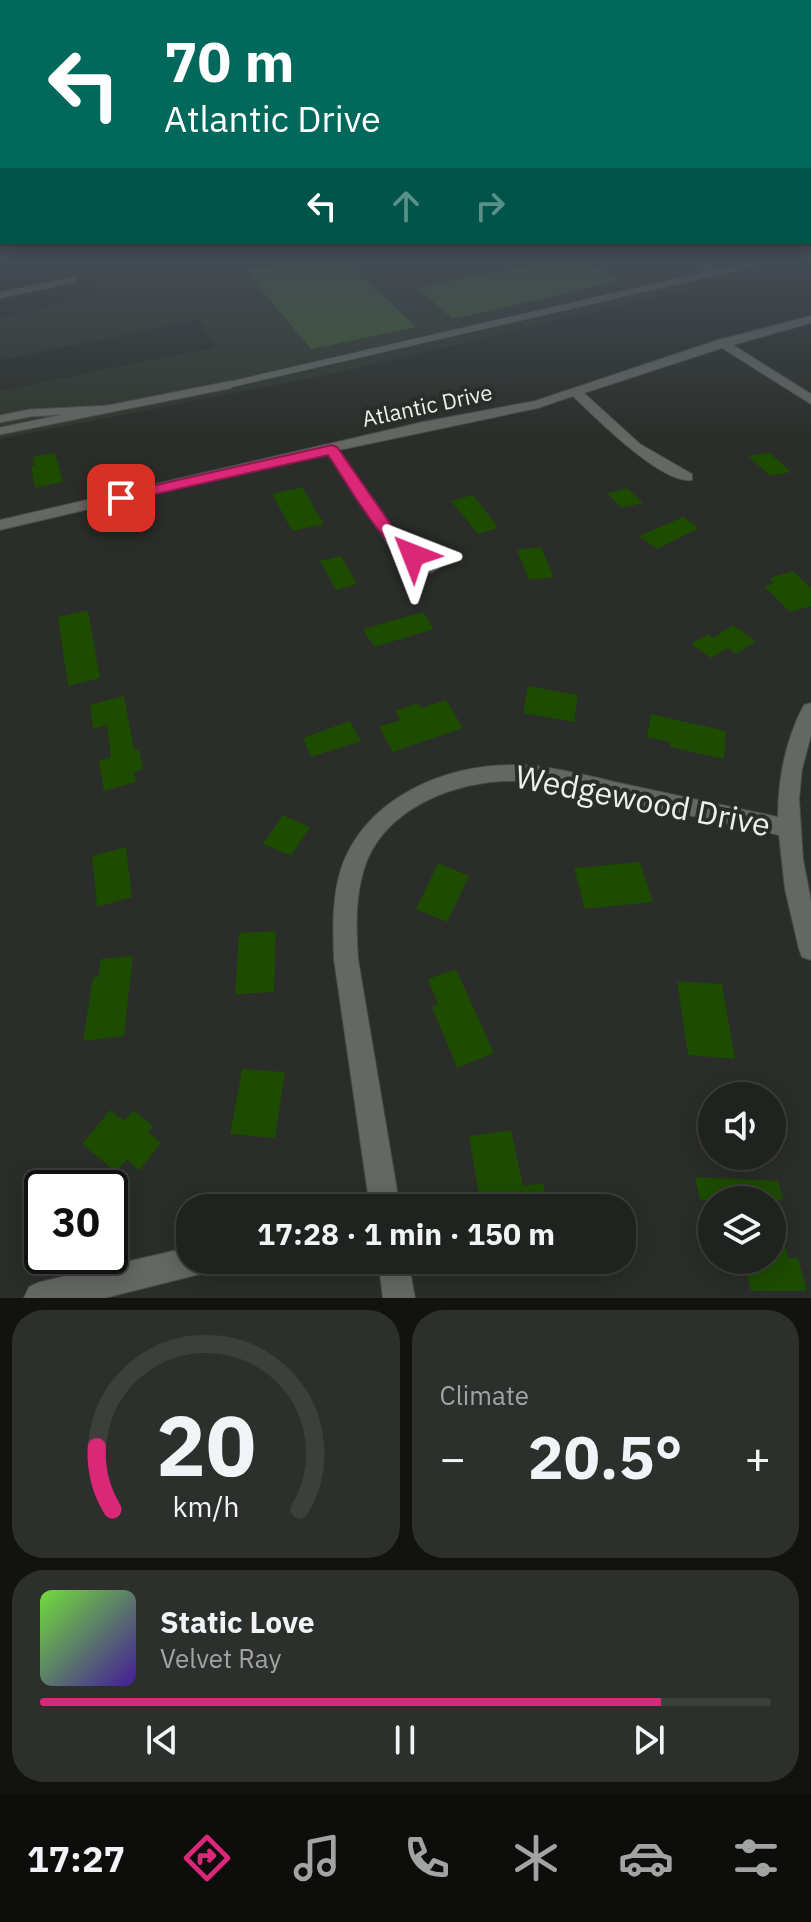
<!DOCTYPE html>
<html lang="en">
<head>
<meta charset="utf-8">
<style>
	body { margin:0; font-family:"IBM Plex Sans",sans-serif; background:#2d2f2c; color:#f1f3f6; height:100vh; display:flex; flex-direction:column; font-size:30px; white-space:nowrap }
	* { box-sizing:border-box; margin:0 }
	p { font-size:26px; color:#a2a4a4 }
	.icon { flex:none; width:44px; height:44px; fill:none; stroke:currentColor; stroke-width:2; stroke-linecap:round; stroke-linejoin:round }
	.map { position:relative; height:1298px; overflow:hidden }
	.details { display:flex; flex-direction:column; gap:12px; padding:12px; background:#121311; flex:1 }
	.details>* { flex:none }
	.top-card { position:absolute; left:0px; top:0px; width:812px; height:244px; box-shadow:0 4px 20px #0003,0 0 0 2px #3d3f3d; background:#00695c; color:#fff; overflow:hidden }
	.fabs { position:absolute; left:698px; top:1082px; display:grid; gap:16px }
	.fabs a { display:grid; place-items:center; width:88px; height:88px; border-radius:50%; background:#20221f; box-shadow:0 4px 20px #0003,0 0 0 2px #3d3f3d; font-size:40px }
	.speed { position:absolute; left:24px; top:1170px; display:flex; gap:16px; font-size:40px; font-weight:700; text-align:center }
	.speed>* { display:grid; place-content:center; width:104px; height:104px; border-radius:50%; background:#20221f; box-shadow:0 4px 20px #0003,0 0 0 2px #3d3f3d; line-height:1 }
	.speed .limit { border:4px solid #111; border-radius:12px; background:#fff; color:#111 }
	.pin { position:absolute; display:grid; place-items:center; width:68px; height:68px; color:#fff; margin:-34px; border-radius:16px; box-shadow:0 4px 12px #0006 }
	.me { position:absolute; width:88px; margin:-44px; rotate:315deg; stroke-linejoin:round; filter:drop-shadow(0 0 6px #0008) }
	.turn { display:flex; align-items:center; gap:28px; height:168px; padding:0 32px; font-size:36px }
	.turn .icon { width:104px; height:104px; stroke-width:2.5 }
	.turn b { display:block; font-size:56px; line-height:68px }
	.lanes { display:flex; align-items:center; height:76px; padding:0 32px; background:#0003; justify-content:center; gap:40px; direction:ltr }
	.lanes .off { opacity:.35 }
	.big { font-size:60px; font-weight:700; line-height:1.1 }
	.details .widget { flex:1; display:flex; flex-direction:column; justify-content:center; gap:12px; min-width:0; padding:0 28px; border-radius:32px; background:#2d2f2c }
	.details .dial { align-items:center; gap:0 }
	.dial svg { height:208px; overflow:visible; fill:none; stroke:#3d3f3d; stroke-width:7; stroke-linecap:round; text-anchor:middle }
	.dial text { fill:#f1f3f6; stroke:none }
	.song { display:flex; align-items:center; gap:24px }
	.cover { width:96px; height:96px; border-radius:12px; background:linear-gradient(135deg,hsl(100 70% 55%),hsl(260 70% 35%)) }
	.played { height:8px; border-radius:4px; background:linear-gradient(90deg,#db2777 85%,#3d3f3d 85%) }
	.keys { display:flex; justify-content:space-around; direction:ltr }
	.heat { display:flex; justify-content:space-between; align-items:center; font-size:44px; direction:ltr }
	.details .tiles { flex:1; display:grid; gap:12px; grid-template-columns:1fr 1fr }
	.widget:last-child { grid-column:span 2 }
	.trip { position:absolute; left:176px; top:1194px; width:460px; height:80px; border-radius:32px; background:#20221f; box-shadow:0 4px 20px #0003,0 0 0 2px #3d3f3d; font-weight:700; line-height:80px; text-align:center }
	.tab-bar { display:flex; height:128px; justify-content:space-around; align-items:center; background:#0d0e0c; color:#a2a4a4 }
	.tab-bar .icon { width:56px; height:56px }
	.tab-bar .active { color:#db2777 }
	.tab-bar b { font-size:36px; color:#f1f3f6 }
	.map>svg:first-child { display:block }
</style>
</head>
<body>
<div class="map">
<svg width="811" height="1298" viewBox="0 0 811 1298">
	<rect width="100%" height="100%" fill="#2a2d29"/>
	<!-- built -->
	<polygon fill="#30372e" points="0,260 188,260 202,273 260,260 811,260 350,370 0,439 0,391 215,347 199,320 0,360 0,318 119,291 116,287 98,291 88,279 0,297 0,291 49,280 43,264 0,273"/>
	<!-- green -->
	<g fill="#3c5b2f">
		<polygon points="303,260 345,260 416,327 311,349 245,270"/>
		<polygon points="555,260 585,260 620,281 453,319 417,288"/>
	</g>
	<!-- building -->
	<g fill="#1d4b00">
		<polygon points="55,453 63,482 35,488 31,466 35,465 33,457"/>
		<polygon points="770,453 791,472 770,476 748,456"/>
		<polygon points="302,487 324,524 292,531 272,494"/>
		<polygon points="627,488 643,503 622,508 607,494"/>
		<polygon points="473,495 491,518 498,528 478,534 451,501"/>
		<polygon points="683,517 699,528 657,549 639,536"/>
		<polygon points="541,547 554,577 529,580 517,550"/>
		<polygon points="341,556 357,584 336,590 320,561"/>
		<polygon points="793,571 811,588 811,606 790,612 764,586 774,583 770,579 773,577"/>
		<polygon points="88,610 100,678 68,686 58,617"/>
		<polygon points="423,612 434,629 374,647 363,629"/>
		<polygon points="733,625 756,641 736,654 728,648 711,658 691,644 708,634 713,638"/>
		<polygon points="528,686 578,695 574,722 523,713"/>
		<polygon points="124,696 134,750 139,749 143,769 134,772 136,782 104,791 99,761 111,757 107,725 93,729 90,705"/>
		<polygon points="446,700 463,728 393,752 379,727 400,720 395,711 418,703 421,708"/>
		<polygon points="651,714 726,731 724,759 670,747 670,742 647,737"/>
		<polygon points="350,721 361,741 311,757 303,738"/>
		<polygon points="283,815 310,827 291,856 263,844"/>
		<polygon points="126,847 132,897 97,907 92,856"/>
		<polygon points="640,862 653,902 585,909 574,868"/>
		<polygon points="438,863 469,876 447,922 416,909"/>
		<polygon points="276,931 274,992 235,994 239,933"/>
		<polygon points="133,956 124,1036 83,1041 93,977 98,977 101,959"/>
		<polygon points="456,969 494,1053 457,1068 432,1007 438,1004 428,979"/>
		<polygon points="677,981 722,984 735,1059 688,1055"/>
		<polygon points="242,1069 285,1072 275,1138 230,1134"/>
		<polygon points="110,1110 124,1121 133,1110 153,1126 148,1132 161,1143 139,1171 127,1159 116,1172 82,1144"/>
		<polygon points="511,1130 523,1186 543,1183 549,1208 481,1208 469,1136"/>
		<polygon points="695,1177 778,1181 783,1200 700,1200"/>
		<polygon points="772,1219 778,1219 788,1258 798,1258 807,1291 751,1291 744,1260 772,1260"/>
	</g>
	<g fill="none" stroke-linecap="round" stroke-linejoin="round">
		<!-- lane-far1 casing -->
		<g stroke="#484a47" stroke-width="7">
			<g id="lane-far1">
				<polyline points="693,260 717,273"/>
				<polyline points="0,295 73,280"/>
				<polyline points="219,387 770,260"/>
			</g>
		</g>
		<!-- lane casing -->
		<g stroke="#484a47" stroke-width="9">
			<g id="lane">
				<polyline points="108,409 229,385"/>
				<polyline points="0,419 30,413 108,409 0,431"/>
			</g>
		</g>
		<!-- street casing -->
		<g stroke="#484a47" stroke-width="2">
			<g id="street">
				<path d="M811,316V323L733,345L811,394V404L722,348L584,393L640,444L692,474V480C662,485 595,417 573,396L538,408L339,450L401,540L437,564L439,568L431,573L389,546L327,453L0,530V520L423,422L535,401L718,340Z"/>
				<path d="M811,703V735L802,769L799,799L803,859L811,901V960L802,957L799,949L785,889L779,835C729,824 680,813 630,803C593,794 556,782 517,781C459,779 383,807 364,869C355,898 356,929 358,959L400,1208H370L334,959C333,929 332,898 341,869C365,798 446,763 517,765C553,766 589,776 624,784C675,795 727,806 778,817C778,778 786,739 804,705Z"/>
				<polygon points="190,1247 190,1260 216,1260 212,1271 105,1298 24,1298 29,1287 40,1282"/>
				<polygon points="378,1260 408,1260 415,1298 383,1298"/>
			</g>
		</g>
		<!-- lane-far1 -->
		<use href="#lane-far1" stroke="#646763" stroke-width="6"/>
		<!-- lane -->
		<use href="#lane" stroke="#646763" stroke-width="7"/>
		<!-- street -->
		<use href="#street" fill="#646763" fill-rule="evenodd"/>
	</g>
	<!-- sky -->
	<linearGradient id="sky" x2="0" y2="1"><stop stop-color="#171917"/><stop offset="0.59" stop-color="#444c54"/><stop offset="1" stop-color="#444c54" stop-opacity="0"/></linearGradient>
	<rect width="811" height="441" fill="url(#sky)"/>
	<!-- route -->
	<path fill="#db2777" stroke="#8e194d" stroke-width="2" d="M332,445L337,447L401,539L419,552V559C391,565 344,477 328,455L121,502L113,498L121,493Z"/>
	<g text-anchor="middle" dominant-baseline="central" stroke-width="8" stroke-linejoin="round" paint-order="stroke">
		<!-- far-street labels -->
		<g font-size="22" fill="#eef0ed" stroke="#2a2d29">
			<text transform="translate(427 405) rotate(-12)">Atlantic Drive</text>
		</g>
		<!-- near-street labels -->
		<g font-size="32" fill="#eef0ed" stroke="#2a2d29">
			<text transform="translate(643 800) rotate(11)">Wedgewood Drive</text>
		</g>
	</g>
</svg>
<div class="fabs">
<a><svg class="icon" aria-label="sound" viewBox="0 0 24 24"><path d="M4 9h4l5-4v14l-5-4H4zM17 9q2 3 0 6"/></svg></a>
<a><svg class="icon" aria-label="layers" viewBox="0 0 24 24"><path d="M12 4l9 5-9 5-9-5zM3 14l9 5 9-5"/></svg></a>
</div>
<div class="speed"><div class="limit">30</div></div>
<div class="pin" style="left:121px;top:498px;background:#d93025"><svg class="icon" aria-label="arrive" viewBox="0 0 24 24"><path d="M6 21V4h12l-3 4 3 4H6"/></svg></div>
<svg class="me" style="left:413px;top:555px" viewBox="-20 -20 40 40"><path d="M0-17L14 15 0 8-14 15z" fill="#db2777" stroke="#fff" stroke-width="4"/></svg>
<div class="trip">17:28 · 1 min · 150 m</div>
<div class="top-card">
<div class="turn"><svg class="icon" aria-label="left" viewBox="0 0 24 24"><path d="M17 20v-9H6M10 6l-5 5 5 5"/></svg><div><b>70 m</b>Atlantic Drive</div></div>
<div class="lanes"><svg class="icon" aria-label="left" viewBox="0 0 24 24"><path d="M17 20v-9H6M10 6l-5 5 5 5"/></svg><svg class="icon off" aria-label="ahead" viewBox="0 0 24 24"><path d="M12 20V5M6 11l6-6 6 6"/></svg><svg class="icon off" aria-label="right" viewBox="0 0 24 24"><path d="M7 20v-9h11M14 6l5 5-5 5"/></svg></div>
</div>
</div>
<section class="details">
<div class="tiles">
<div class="widget dial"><svg viewBox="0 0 100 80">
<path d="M14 69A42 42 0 1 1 86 69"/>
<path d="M14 69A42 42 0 0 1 8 45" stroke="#db2777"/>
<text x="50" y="56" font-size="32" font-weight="700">20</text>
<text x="50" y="72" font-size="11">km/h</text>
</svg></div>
<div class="widget"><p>Climate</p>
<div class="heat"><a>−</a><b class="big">20.5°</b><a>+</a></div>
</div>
<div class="widget">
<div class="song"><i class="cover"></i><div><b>Static Love</b><p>Velvet Ray</p></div></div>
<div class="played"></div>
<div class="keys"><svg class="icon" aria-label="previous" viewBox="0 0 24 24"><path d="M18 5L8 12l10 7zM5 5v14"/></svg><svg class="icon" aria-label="pause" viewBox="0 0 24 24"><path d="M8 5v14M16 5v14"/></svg><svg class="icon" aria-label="next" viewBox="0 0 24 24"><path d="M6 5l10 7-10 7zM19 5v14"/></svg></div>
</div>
</div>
</section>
<nav class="tab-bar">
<b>17:27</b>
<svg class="icon active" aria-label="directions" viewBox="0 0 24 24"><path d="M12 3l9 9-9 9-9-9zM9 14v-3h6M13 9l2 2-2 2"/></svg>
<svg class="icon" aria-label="music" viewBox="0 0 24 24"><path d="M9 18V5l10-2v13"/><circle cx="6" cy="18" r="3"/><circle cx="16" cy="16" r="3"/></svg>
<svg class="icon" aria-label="phone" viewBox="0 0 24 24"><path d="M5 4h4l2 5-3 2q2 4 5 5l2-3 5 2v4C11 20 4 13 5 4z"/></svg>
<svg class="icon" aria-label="climate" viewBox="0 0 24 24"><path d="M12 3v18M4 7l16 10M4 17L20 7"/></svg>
<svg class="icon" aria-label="car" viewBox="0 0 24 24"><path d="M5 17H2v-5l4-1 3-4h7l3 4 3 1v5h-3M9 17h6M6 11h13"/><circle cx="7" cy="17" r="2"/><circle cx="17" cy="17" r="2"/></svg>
<svg class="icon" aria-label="filters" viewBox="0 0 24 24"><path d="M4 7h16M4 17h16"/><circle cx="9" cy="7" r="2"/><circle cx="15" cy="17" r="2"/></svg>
</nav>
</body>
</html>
